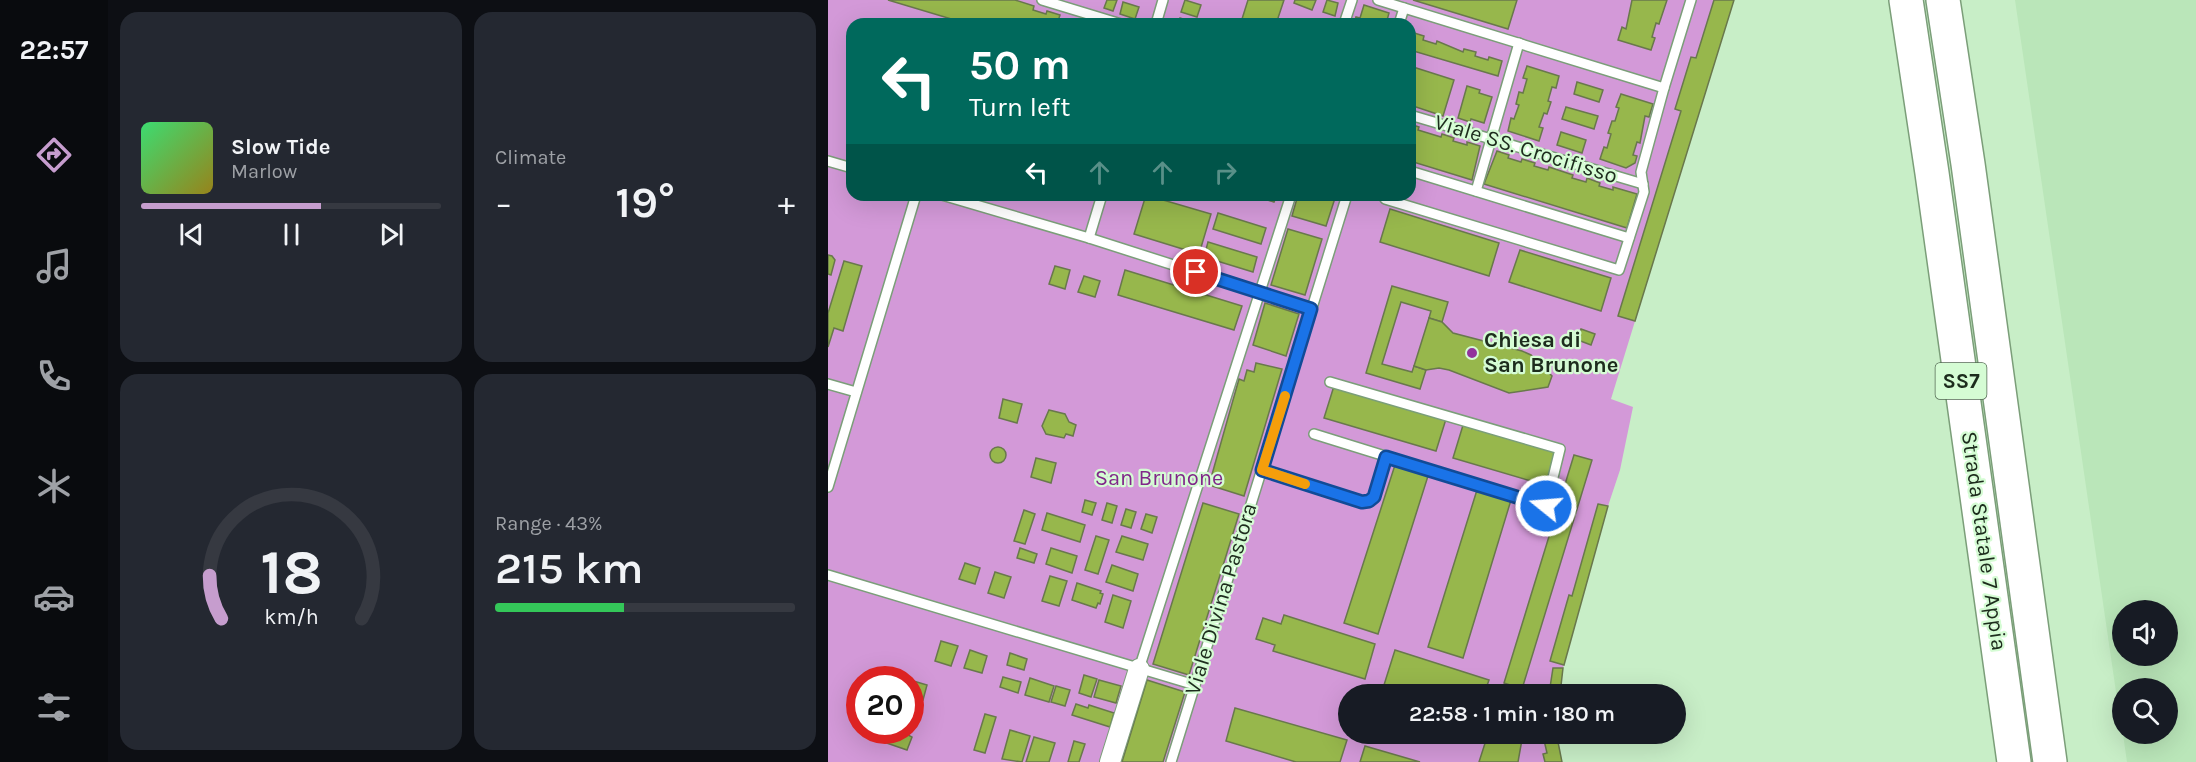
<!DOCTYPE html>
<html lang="en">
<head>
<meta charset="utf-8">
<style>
	body { margin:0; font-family:Karla,sans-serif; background:#242831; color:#f1f3f6; height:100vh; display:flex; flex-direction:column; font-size:22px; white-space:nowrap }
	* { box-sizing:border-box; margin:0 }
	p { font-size:20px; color:#9ea1a6 }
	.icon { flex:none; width:33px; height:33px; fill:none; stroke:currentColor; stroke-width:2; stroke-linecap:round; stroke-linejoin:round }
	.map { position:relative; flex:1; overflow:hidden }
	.panel { display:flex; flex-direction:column; gap:12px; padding:12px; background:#0d0f14; width:720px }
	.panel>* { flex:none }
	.top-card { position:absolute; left:18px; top:18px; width:570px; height:183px; border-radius:18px; box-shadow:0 6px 24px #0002; background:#00695c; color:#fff; overflow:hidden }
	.buttons { position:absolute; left:1284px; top:600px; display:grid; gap:12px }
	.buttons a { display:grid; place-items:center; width:66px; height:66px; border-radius:50%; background:#171b24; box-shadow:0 6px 24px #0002; font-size:30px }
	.speed { position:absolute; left:18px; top:666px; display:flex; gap:12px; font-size:30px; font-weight:700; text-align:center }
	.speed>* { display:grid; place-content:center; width:78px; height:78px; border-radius:50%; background:#171b24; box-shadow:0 6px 24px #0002; line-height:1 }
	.speed .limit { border:9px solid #d22; background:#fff; color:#111 }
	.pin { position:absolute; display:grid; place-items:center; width:51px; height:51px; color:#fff; margin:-26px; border:3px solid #fff; border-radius:50%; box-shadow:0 2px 6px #0007 }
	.me { position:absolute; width:66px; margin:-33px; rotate:287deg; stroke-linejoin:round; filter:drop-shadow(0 0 4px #0008) }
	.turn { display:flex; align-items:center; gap:21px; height:126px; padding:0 24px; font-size:27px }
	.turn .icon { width:78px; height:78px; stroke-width:2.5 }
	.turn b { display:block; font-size:42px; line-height:51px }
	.lanes { display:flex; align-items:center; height:57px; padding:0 24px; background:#0003; justify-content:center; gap:30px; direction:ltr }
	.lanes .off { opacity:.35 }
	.big { font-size:45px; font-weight:600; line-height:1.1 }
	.panel .widget { flex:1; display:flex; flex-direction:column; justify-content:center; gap:9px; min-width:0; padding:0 21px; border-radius:18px; background:#242831 }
	.panel .dial { align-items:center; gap:0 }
	.dial svg { height:156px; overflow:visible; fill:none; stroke:#363941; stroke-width:7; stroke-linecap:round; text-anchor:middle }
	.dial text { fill:#f1f3f6; stroke:none }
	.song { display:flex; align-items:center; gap:18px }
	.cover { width:72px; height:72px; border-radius:9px; background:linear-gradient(135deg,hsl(140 70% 55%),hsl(50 70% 35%)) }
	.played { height:6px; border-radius:3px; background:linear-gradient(90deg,#c69dce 60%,#363941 60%) }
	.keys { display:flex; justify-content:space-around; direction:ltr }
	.heat { display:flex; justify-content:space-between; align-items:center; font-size:33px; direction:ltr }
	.charge { height:9px; border-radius:4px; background:linear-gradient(90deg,#34c759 43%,#363941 0) }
	.panel .tiles { flex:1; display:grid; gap:12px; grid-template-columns:repeat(2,1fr) }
	.trip { position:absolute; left:510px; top:684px; width:348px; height:60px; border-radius:30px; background:#171b24; box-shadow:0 6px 24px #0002; font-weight:600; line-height:60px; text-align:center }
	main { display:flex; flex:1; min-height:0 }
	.tab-bar { display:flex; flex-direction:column; width:108px; justify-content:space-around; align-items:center; background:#090b0e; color:#9ea1a6 }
	.tab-bar .icon { width:42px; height:42px }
	.tab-bar .selected { color:#c69dce }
	.tab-bar b { font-size:27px; color:#f1f3f6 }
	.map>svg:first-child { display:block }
</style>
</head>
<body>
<main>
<nav class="tab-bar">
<b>22:57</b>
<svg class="icon selected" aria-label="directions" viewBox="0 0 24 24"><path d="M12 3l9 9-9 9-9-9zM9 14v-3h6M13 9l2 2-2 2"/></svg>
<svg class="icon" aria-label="music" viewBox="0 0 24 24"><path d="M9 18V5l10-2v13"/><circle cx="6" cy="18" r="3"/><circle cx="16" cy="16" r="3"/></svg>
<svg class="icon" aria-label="phone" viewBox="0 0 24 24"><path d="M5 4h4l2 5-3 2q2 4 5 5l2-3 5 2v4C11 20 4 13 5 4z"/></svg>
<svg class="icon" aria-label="climate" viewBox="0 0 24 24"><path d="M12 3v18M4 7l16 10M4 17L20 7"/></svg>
<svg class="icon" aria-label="car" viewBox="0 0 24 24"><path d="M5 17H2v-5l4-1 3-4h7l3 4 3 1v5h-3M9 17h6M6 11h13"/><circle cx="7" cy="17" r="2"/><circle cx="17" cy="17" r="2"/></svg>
<svg class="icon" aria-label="filters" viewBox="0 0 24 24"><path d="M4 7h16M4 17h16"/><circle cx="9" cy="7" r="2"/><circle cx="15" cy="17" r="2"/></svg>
</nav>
<section class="panel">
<div class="tiles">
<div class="widget">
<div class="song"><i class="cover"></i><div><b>Slow Tide</b><p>Marlow</p></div></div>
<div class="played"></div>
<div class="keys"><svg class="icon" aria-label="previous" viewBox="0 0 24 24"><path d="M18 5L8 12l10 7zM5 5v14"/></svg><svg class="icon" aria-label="pause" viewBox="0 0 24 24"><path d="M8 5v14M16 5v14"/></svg><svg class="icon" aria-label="next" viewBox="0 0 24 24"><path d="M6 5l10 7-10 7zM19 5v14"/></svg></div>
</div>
<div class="widget"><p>Climate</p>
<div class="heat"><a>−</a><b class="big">19°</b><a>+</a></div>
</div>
<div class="widget dial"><svg viewBox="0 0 100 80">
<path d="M14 69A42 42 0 1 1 86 69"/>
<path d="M14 69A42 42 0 0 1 8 47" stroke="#c69dce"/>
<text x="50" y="56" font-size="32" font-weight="700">18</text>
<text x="50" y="72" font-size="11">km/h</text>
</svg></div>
<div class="widget"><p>Range · 43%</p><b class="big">215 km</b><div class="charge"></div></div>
</div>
</section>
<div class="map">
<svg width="1368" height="762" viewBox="0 0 1368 762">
	<rect width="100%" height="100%" fill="#c8eec7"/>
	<!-- built -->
	<path fill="#bae6b9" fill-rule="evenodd" d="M1187,0H1368V762H1299L1295,734H1340V688H1294V733ZM1294,610H1340V656H1294Z"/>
	<!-- green -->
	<path fill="#d399d8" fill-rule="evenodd" d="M0,0H906L783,399L805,407L792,470L780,506L735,668L732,694H520V734H729L734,762H0ZM24,24H582V195H24ZM32,680H82V730H32Z"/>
	<!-- building -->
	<g fill="#97b74c" stroke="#69784c" stroke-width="1.5">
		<polygon points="60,0 187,0 206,6 205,10 218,14 219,11 232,15 231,18 244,23 245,19 258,24 140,24"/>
		<polygon points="279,0 289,0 285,11 276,8"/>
		<polygon points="357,0 373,5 369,17 353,12"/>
		<polygon points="420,0 456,0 448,24 430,24 414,19"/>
		<polygon points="467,0 488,0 484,10 466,3"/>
		<polygon points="499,0 510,3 507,16 495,12"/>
		<polygon points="585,0 689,0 680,29"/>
		<polygon points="804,0 839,0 831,24 828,23 824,37 827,38 823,50 790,40 794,27 798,29"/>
		<polygon points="886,0 906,0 807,321 790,316 853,111 847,109 863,57 868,58"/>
		<polygon points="295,2 311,7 307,19 292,14"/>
		<polygon points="536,5 561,13 558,24 526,24 528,17 532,18"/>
		<polygon points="352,18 367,23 367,24 350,24"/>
		<polygon points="493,19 505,23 505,24 491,24"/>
		<polygon points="583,32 596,36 595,40 608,44 609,41 635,52 636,49 648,52 647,56 660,60 661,57 674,61 670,76 582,50"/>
		<polygon points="582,66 626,80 615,116 582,105"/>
		<polygon points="699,66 731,76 728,88 724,87 720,101 723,102 719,114 716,113 711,127 715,128 711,141 680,131 683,118 686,119 691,105 688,104 691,92 695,93 699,79 695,78"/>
		<polygon points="749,82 775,90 771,102 746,94"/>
		<polygon points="639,86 652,90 651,93 664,97 656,123 643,119 642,122 630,118"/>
		<polygon points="793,94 825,104 821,117 817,116 812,143 809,142 805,155 809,156 807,163 798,168 772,159 776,147 779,148 783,134 780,133 784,121 787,121 791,108 788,107"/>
		<polygon points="738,107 770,116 766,129 734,119"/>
		<polygon points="582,124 591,127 590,130 613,137 614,134 626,138 625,141 639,145 639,142 652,146 644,180 582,161"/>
		<polygon points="733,132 758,140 754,153 729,145"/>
		<polygon points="669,151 681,155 680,158 693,162 694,159 707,163 706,166 720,170 721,167 745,175 744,178 758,182 759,178 772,183 771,186 785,190 785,187 809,194 799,228 656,184"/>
		<polygon points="318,195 383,214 371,254 306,234"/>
		<polygon points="431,195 449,195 446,202 430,197"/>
		<polygon points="470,195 508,195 498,226 464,216"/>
		<polygon points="562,209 671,243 661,276 552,242"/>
		<polygon points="390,213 438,228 433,244 385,229"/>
		<polygon points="460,229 494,239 477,295 443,285"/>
		<polygon points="380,242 429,257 425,272 376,257"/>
		<polygon points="692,250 783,278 773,311 681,282"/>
		<polygon points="0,255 4,256 7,260 3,275 0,274"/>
		<polygon points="16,261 34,266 15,331 6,328 0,347 0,313"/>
		<polygon points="227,266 242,270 237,289 221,284"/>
		<polygon points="297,270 414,306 406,330 290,295"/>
		<polygon points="256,276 272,281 267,297 250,292"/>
		<polygon points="564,286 620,302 614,322 601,318 603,311 573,302 554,364 584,372 586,366 598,370 592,389 538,373"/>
		<polygon points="437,303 471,314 458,356 425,345"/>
		<polygon points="601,318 614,322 625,333 694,351 703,355 724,376 720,387 681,393 621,370 611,368 598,370 586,366"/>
		<polygon points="753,329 767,334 763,345 750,340"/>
		<polygon points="428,363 454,369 416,496 381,485 411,379 416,381 419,370 426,372"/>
		<polygon points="506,386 618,419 608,451 496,418"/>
		<polygon points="175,399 194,404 189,423 171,418"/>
		<polygon points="221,410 237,414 241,422 248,425 245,436 238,434 236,438 218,434 214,426"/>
		<polygon points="636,422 730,450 720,486 625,458"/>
		<circle cx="170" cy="455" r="8"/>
		<polygon points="746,455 764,460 694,689 676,683"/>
		<polygon points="208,458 228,463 223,483 203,477"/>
		<polygon points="567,465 600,476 550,634 516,623"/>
		<polygon points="649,490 683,500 635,658 600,647"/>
		<polygon points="257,500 268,503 264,515 254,512"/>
		<polygon points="279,503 289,506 284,523 274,520"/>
		<polygon points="375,503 411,514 361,675 325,664"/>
		<polygon points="770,504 780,506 736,665 722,661 741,595 744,596"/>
		<polygon points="298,509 308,512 303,528 293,525"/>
		<polygon points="196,510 207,514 197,544 186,541"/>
		<polygon points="219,513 257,525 252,542 214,530"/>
		<polygon points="318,514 329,517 324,533 313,529"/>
		<polygon points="268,536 281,540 270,574 257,570"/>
		<polygon points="294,536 320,544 315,560 288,552"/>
		<polygon points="192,548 209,554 206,563 189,558"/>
		<polygon points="223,548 249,556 244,573 218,564"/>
		<polygon points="137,563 152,568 147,584 131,579"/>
		<polygon points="284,565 310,574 305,591 278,582"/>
		<polygon points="167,572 183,577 176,598 160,593"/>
		<polygon points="222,576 239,581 231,606 214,601"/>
		<polygon points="249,583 273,591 272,593 275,594 272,604 270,603 268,608 244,600"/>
		<polygon points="285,595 303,601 295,628 277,622"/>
		<polygon points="456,615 547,644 537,679 445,651 447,645 428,639 435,618 453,624"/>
		<polygon points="113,641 130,646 123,666 107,661"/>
		<polygon points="142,650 159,656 154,673 136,668"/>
		<polygon points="567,650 661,680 656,694 587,694 556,685"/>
		<polygon points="182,653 199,659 196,670 179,665"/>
		<polygon points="725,668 735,668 732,694 721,694"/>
		<polygon points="66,674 82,680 64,680"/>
		<polygon points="256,675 269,679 263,697 251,693"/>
		<polygon points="175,677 193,682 190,693 172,687"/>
		<polygon points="202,678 226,686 221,702 197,695"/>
		<polygon points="82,680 99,685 95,700 92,699 88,710 92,711 87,725 84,724 82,728"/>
		<polygon points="271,680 293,686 288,703 266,697"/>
		<polygon points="319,680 357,692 335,762 294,762"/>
		<polygon points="675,685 692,690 691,694 672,694"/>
		<polygon points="228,686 242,690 237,706 223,702"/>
		<polygon points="248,704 260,708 261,705 286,713 282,727 244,715"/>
		<polygon points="407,708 519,740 512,762 468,762 398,741"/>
		<polygon points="157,714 168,717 157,753 146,750"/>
		<polygon points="50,730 82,730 80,735 84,737 79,750 47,739"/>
		<polygon points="182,730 202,736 194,762 174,759"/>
		<polygon points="660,734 695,734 690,762 651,762"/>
		<polygon points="206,737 227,743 221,762 198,762"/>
		<polygon points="729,737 734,762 717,762 715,754 719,753 716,740"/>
		<polygon points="246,741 257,744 251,762 240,762"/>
		<polygon points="537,746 592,762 532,762"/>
	</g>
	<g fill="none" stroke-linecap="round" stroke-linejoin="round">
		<!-- lane casing -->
		<g stroke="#7b9e79" stroke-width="12">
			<g id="lane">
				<polyline points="214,0 293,24"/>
				<polyline points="550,0 836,88 863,0"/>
				<polyline points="328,24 335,0"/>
				<polyline points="516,24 524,0"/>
				<polyline points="571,24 576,8"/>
				<polyline points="582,115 815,184"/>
				<polyline points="0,161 24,168"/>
				<polyline points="582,171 801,238"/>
				<polyline points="648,191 691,43"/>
				<polyline points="114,195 261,238 483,309"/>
				<polyline points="557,199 791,270 816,192 813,172 836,88"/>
				<polyline points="261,238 274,195"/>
				<polyline points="0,384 28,392"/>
				<polyline points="486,434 718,506 732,449 502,382"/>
				<polyline points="433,470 534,502 541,501 546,497 558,457"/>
				<polyline points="0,487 88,195"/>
				<polyline points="0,575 367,685"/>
				<polyline points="311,669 463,195"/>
				<polyline points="343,762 519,195"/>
			</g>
		</g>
		<!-- street casing -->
		<g stroke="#7b9e79" stroke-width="22">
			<polyline id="street" points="282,762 311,669"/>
		</g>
		<!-- highway casing -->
		<g stroke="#7b9e79" stroke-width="36">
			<g id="highway">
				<polyline points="1078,0 1104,173 1186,762"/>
				<polyline points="1115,0 1140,164 1222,762"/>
			</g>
		</g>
		<!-- lane -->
		<use href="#lane" stroke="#fff" stroke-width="9"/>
		<!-- street -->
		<use href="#street" stroke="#fff" stroke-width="20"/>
		<!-- highway -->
		<use href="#highway" stroke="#fff" stroke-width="33"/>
	</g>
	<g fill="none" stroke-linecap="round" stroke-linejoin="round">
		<!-- route casing -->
		<g stroke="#114b97" stroke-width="15">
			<polyline id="route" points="368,272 483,309 434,470 534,502 541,501 546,497 558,457 718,506"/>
		</g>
		<!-- route -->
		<use href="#route" stroke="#1a73e8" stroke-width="10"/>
		<!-- slow -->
		<polyline stroke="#f59e0b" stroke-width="10" points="457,396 434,470 477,484"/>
	</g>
	<!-- markers -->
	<circle fill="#92339c" stroke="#d5fcd4" stroke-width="2" cx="644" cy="353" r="6"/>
	<g text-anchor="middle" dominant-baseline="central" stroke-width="4.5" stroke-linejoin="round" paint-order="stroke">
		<!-- shield labels -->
		<rect fill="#d5fcd4" stroke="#546a54" stroke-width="1.5" x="1107.5" y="363" width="51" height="36" rx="4.5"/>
		<g font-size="21" font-weight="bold" fill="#1d2c1d">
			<text x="1133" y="381">SS7</text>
		</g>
		<!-- street labels -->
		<g font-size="22" fill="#1d2c1d" stroke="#d5fcd4">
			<text transform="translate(698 149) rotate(17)">Viale SS. Crocifisso</text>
			<text transform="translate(1156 541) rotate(82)">Strada Statale 7 Appia</text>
			<text transform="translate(393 599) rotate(-73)">Viale Divina Pastora</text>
		</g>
		<!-- poi labels -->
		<g font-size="22" font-weight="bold" fill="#1d2c1d" stroke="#d5fcd4" text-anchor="start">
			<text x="656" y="340">Chiesa di<tspan x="656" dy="25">San Brunone</tspan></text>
		</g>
		<!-- park labels -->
		<g font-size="22" fill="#802789" stroke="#d5fcd4">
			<text x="331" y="478">San Brunone</text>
		</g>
	</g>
</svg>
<div class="buttons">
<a><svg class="icon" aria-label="sound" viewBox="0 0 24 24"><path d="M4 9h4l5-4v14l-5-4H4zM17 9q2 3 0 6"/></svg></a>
<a><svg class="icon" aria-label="search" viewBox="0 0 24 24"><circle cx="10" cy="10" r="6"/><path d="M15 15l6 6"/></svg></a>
</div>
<div class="speed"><div class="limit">20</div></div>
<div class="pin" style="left:368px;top:272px;background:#d93025"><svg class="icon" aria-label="arrive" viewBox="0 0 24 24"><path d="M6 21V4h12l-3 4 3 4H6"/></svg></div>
<svg class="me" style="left:718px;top:506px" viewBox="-20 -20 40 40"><circle r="17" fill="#1a73e8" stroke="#fff" stroke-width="3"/><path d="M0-11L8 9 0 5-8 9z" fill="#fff"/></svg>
<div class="trip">22:58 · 1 min · 180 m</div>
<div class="top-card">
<div class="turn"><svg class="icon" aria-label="left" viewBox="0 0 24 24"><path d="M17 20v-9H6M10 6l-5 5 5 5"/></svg><div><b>50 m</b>Turn left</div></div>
<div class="lanes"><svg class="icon" aria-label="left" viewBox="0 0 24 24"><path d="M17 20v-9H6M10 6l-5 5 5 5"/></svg><svg class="icon off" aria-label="ahead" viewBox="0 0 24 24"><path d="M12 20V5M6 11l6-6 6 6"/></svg><svg class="icon off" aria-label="ahead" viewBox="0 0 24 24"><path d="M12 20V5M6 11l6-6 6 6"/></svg><svg class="icon off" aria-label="right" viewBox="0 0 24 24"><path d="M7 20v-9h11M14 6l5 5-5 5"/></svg></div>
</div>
</div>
</main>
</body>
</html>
